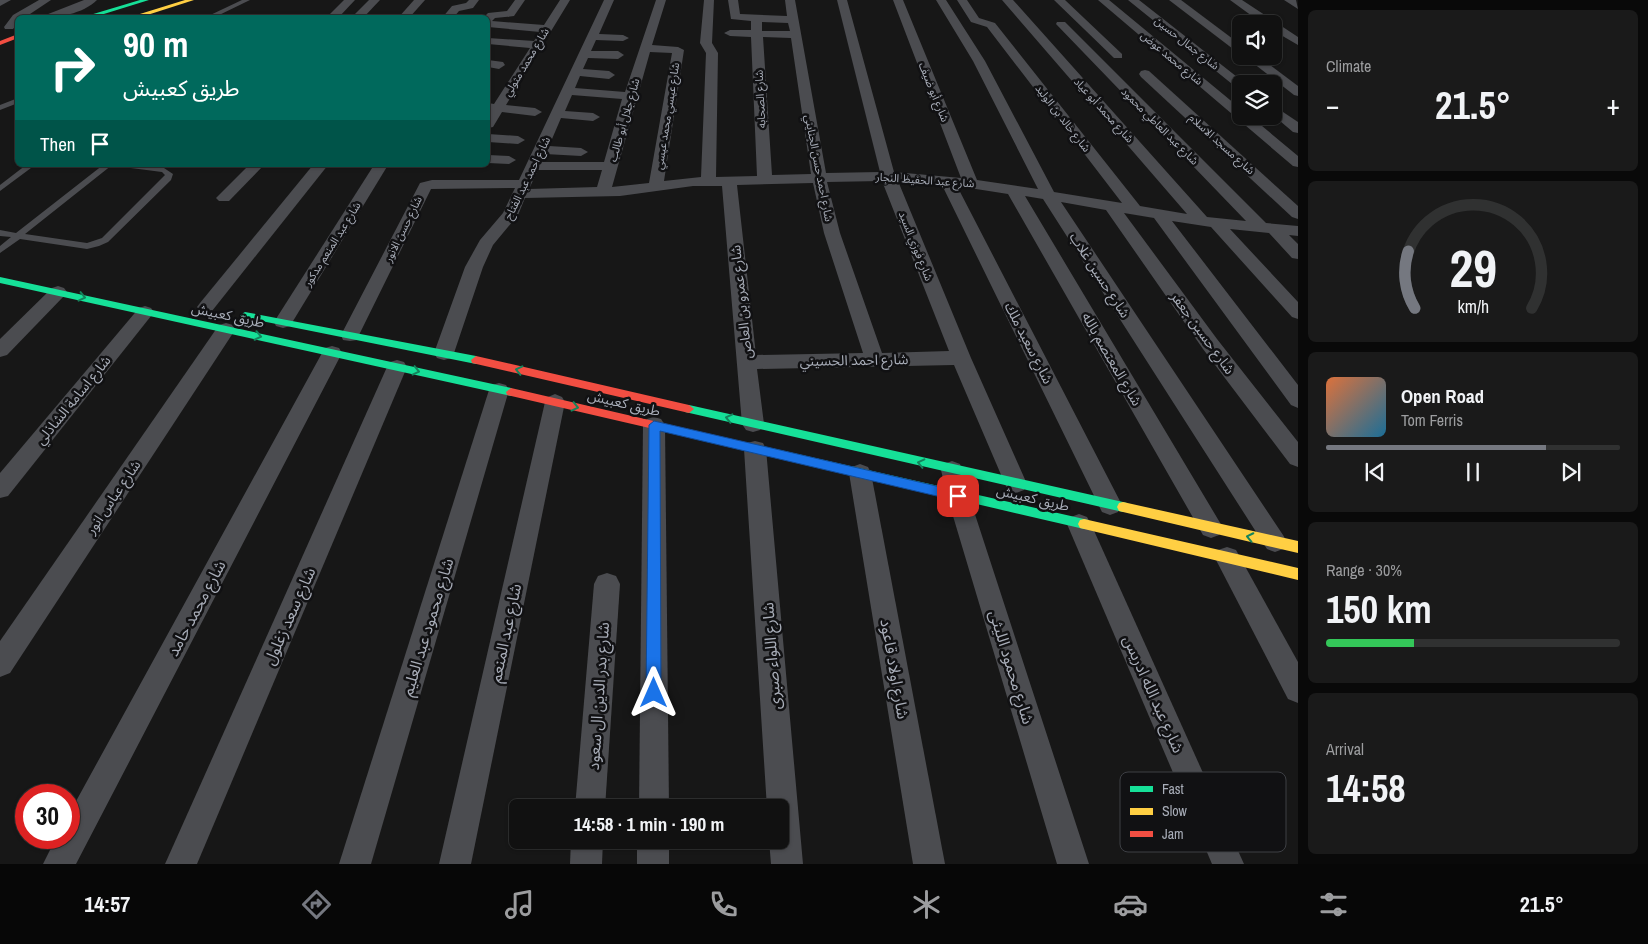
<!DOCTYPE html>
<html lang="en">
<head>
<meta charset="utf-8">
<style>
	body { margin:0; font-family:"Archivo Narrow","Noto Sans Arabic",sans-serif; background:#1a1a1a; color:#f1f3f6; height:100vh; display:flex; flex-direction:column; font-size:19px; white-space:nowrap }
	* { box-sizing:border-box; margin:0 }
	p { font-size:16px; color:#9c9d9f }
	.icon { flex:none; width:28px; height:28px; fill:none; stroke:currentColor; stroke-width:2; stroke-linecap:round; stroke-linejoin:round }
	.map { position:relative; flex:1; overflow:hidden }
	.panel { display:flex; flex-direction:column; gap:10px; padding:10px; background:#090909; width:350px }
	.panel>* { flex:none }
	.guide { position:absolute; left:15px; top:15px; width:475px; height:152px; border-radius:8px; box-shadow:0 1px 4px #0004,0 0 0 1px #303131; background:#00695c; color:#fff; overflow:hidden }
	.tools { position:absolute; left:1232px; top:15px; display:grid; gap:10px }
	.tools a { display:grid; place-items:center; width:50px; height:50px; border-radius:8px; background:#111; box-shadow:0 1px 4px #0004,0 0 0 1px #303131; font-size:25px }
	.speed { position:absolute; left:15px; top:784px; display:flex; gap:10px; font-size:25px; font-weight:700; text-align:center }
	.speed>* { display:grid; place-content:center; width:65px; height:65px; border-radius:50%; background:#111; box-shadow:0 1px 4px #0004,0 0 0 1px #303131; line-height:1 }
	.speed .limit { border:8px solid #d22; background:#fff; color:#111 }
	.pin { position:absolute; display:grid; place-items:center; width:42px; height:42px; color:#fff; margin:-21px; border-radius:10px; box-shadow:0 2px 8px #0006 }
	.me { position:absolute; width:55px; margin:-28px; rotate:0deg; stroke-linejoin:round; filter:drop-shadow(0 0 4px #0008) }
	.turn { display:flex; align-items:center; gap:18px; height:105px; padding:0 25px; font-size:22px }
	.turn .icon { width:65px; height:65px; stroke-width:2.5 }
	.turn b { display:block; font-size:35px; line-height:42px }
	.then { display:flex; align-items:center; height:48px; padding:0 25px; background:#0003; gap:10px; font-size:19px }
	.big { font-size:38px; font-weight:800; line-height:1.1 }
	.panel .tile { flex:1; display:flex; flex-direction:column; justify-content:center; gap:8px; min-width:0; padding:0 18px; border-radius:8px; background:#1a1a1a }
	.panel .dial { align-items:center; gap:0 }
	.dial svg { height:130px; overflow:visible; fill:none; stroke:#303131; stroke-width:7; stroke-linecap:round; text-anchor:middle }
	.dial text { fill:#f1f3f6; stroke:none }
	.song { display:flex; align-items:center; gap:15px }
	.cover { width:60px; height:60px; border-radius:8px; background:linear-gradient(135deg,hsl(20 70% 55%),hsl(200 70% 35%)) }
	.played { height:5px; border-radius:2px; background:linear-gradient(90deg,#757880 75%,#303131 75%) }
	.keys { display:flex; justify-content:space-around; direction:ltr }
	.heat { display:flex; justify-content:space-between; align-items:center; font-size:28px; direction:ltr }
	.charge { height:8px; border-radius:4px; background:linear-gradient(90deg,#34c759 30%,#303131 0) }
	.trip { position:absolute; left:509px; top:799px; width:280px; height:50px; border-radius:8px; background:#111; box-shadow:0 1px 4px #0004,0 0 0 1px #303131; font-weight:800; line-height:50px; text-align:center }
	.menu { display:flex; height:80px; justify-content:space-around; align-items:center; background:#070707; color:#9c9d9f }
	.menu .icon { width:35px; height:35px }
	.menu .selected { color:#757880 }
	.menu b { font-size:22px; color:#f1f3f6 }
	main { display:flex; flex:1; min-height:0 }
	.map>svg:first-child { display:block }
</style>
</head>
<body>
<main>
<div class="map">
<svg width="1298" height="864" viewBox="0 0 1298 864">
	<rect width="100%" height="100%" fill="#171717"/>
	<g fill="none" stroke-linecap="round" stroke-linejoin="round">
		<!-- lane -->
		<g fill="#4b4c50" fill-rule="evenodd">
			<polygon points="242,0 250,0 213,18 204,18"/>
			<polygon points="18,98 18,103 0,110 0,105"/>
			<polygon points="26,165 35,165 0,191 0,185"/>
			<polygon points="103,165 112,165 25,234 87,243 102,238 165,175 162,172 123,167 119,165 164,168 173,174 171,180 108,242 99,246 87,249 20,239 0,253 0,246 11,237 0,236 0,230 16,233"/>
		</g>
		<!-- street -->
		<g fill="#4b4c50" fill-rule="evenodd">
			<polygon points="0,0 11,0 0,6"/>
			<polygon points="39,0 51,0 24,18 18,18 18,23 13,29 5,29 4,27 13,15"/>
			<path d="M84,0H97C83,14 57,18 38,18Z"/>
			<polygon points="344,0 355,0 338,18 326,18"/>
			<polygon points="369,0 380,0 363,18 351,18"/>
			<polygon points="414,0 425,0 409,18 398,18"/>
			<polygon points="469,0 479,0 473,8 459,11 453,18 442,18 452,6 466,3"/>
			<polygon points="515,0 525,0 514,16 495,18 492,21 544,25 560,0 570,0 506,105 535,108 542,112 535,116 502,112 493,127 488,128 489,111 488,111 488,103 494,104 530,48 488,44 488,38 534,41 540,32 488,27 488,18 484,17 488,13 507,11"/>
			<path d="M604,0H614L599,34L623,35L629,38L623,41L596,40L591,51H618L624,55L618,59L588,58L583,69L609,71L615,75L609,79L580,76L575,88L625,92L656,0H666L652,45L678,47L684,50L664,181L701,177L706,53L700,43L704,0H714L712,43L718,53L716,177L757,176L751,37L730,36L724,33L730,30H751V21L731,19L728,0H738L740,14L787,16L785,0H795L826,173L880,172L837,0H847L894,172L961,178L893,0H903L977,180L1038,189L973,61L936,0H946L985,61L1054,192L1122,203L987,27L971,22L957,0H967L979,18L995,23L1140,206L1187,214L1002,0H1013L1207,217L1246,221L1056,24L1057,22H1065L1266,223L1298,226V236L1289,235L1298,244V259L1292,258L1269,233L1230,229L1298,302V319L1292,317L1211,227L1172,221L1298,385V408L1291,405L1154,218L1124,213L1217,339L1298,442V467L1290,464L1203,349L1106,210L1061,202L1283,535L1287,542L1283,549L1275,552L1267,549L1043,199L1025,196L1219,521L1223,528L1219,535L1211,538L1203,535L1008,194L957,186L1122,505L1118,512L1110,515L1102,512L942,185L898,181L971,358L1027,484L1024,490L1016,493L1008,490L1005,484L954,365L757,369L764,424L760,430L753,432L746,430L742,424L722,186H693L620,196L525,198L518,215L493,245L483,267L454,353L451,358L444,360L437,358L434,353L465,267L480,240L503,213L515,188L431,189L359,335L357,340L350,341L343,340L341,335L420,183L432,180H519ZM762,22L788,23L790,31H762ZM763,37L791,38L811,174L772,175ZM650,52L672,53L649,183L612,187ZM572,95L622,99L604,162H542L545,154L581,156L588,152L581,148L549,146L561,118L593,121L600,117L593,113L565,111ZM538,170H602L597,187L529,189ZM882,181L949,351L882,353L840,233L827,182ZM813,183L824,233L863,353L756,355L737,185Z"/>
			<polygon points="1054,0 1065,0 1122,54 1122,58 1114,58"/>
			<polygon points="1098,0 1109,0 1241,109 1241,116 1250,116 1298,156 1298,167 1293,166"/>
			<polygon points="1128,0 1139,0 1246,84 1241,84 1241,89 1237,88"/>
			<polygon points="1169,0 1181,0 1241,45 1241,53 1237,52"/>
			<polygon points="1230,0 1242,0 1298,37 1298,45 1274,31 1274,24 1263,24"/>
			<polygon points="1284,0 1296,0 1298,9"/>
			<polygon points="1244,56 1258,56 1298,86 1298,96 1294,95"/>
			<polygon points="488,60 503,62 505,65 499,69 488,67"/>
			<polygon points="1145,70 1149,71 1298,206 1298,219 1292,217 1141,77 1139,74 1141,71"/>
			<polygon points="1274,106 1298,122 1298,133 1293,132 1274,116"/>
			<polygon points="488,134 518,136 525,140 518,144 488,142"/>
			<polygon points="488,155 509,156 516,160 509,164 488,163"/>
			<polygon points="249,165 264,165 229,201 219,201 216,198"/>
			<polygon points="313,165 328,165 212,311 200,311 197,307 200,303"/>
			<polygon points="374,165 388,165 290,326 283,328 276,326 274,322"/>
			<polygon points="58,286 64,288 67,292 64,296 7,355 0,357 0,339 52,288"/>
			<polygon points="145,306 151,308 154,312 151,316 8,496 0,498 0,473 139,308"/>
			<polygon points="226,323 233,325 235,329 233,333 10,673 0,677 0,641 219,325"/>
			<polygon points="332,346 339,348 342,353 76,864 43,864 56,838 69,838 69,814 322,353 325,348"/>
			<polygon points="397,360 404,362 407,367 197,864 165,864 387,367 390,362"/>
			<polygon points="499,383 506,385 509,390 371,864 339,864 489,390 492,385"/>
			<polygon points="555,394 562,397 565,402 471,864 439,864 545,402 548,397"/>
			<polygon points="654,417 661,419 665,425 669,808 639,808 643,425 647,419"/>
			<polygon points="755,441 763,443 766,449 803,864 771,864 769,840 780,840 780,808 767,808 744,449 747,443"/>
			<polygon points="952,461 960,464 969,496 1089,864 1057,864 947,496 941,470 944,464"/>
			<polygon points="860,464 868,467 871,473 945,864 913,864 849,473 852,467"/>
			<polygon points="1079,514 1087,517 1091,524 1244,864 1212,864 1067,524 1071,517"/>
			<polygon points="1227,547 1236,550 1298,662 1298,703 1288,699 1215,558 1218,550"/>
			<polygon points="607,573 616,576 620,584 605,808 575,808 594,584 598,576"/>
			<polygon points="571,840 603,840 602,864 570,864"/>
			<rect x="637" y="840" width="32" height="24"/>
		</g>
		<!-- fast -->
		<g fill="#16e098" fill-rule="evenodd">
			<polygon points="140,0 149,0 91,18 80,18"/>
			<polygon points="0,277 511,388 516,392 511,396 0,283"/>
			<polygon points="245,312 476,356 481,360 476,364 242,317 240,315"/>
			<polygon points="689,405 1123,502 1127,503 1129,507 1127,511 1123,512 685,412 684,409 685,406"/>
			<polygon points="740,441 1084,519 1088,520 1090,524 1088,528 1084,529 740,449 736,448 734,445 736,442"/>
		</g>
		<!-- slow -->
		<g fill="#ffcf43" fill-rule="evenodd">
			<polygon points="185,0 194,0 138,18 127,18"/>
			<polygon points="1123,502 1298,541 1298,553 1123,512 1119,511 1117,507 1119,503"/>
			<polygon points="1084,519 1298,568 1298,580 1084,529 1080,528 1078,524 1080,520"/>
		</g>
		<!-- jam -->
		<g fill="#f24e42" fill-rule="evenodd">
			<polygon points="18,34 18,38 0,45 0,41"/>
			<polygon points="476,356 689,405 694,409 689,413 472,363 471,360"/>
			<polygon points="511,388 740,441 744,442 746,445 744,448 740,449 507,395 506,392"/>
		</g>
	</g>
	<!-- one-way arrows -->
	<defs><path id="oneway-chevron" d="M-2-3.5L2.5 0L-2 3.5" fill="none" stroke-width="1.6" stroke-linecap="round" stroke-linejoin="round" transform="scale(1.25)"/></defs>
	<g stroke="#14835c">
		<use href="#oneway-chevron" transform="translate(82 297) rotate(13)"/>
		<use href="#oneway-chevron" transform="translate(258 336) rotate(12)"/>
		<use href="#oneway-chevron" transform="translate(519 370) rotate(-167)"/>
		<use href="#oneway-chevron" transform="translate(416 371) rotate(13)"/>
		<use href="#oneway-chevron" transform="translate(575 407) rotate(13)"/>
		<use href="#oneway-chevron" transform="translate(729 418) rotate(-167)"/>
		<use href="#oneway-chevron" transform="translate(921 463) rotate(-167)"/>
		<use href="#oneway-chevron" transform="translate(1250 537) rotate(-168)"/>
	</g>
	<!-- route -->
	<polygon fill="#1a73e8" stroke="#114b97" points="654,421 958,491 965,496 958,501 660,431 661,693 659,698 654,700 648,698 646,693 649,425"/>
	<g text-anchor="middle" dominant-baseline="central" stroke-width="5" stroke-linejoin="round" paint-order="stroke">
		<!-- far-street labels -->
		<g font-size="11" fill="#a8adb8" stroke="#111113">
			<text transform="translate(1187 43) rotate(38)">شارع جمال حسين</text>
			<text transform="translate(1172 58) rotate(40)">شارع محمد عوض</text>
			<text transform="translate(526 62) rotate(-59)">شارع محمد متولي</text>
			<text transform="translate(934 92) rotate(68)">شارع أبو ضيف</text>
			<text transform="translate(760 99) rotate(-93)">شارع الصحابه</text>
			<text transform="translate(1104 110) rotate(48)">شارع محمد أبو عياد</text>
			<text transform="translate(667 116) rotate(-81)">شارع عيسي محمد عيسي</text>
			<text transform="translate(1063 118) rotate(52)">شارع خالد بن الوليد</text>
			<text transform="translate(624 120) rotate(-74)">شارع جلال أبو طالب</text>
			<text transform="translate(1160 126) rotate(45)">شارع عبد العاطي محمود</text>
			<text transform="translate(1222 144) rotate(42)">شارع مسجد الاسلام</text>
			<text transform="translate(819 168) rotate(79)">شارع احمد حسن الجنايني</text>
			<text transform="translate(527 178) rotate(-64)">شارع احمد عبد الفتاح</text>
			<text transform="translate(925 180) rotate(4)">شارع عبد الحفيظ النجار</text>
			<text transform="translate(403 229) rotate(-64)">شارع حسن الانور</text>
			<text transform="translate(332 244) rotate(-58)">شارع عبد المنعم مدكور</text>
			<text transform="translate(916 246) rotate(68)">شارع فوزي السيد</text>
		</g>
		<!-- street labels -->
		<g font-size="14" fill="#a8adb8" stroke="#111113">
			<text transform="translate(1100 275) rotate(57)">شارع حسين غلاب</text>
			<text transform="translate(741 302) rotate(-96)">شارع عمرو بن العاص</text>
			<text transform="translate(228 315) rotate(12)">طريق كعبيش</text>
			<text transform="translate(1203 333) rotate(54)">شارع حسين جعفر</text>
			<text transform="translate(1029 343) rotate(63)">شارع سعيد ملك</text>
			<text transform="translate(1112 359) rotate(60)">شارع المعتصم بالله</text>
			<text transform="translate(854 360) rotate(-1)">شارع احمد الحسيني</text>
			<text transform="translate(73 400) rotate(-51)">شارع اسامة الشاذلي</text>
			<text transform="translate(624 403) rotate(13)">طريق كعبيش</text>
			<text transform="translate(113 497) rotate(-56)">شارع عباس انور</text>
			<text transform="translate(1033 498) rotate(13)">طريق كعبيش</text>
		</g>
		<!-- near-street labels -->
		<g font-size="16" fill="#a8adb8" stroke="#111113">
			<text transform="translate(196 608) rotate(-62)">شارع محمد حامد</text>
			<text transform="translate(289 616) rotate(-66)">شارع سعد زغلول</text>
			<text transform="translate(427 627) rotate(-73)">شارع محمود عبد العليم</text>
			<text transform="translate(505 633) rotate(-78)">شارع عبد المنعم</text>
			<text transform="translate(771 656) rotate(-94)">شارع اللواء صبرى</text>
			<text transform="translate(1012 667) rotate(73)">شارع محمود الليثى</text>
			<text transform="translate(895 669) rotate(80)">شارع اولاد قاعود</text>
			<text transform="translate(1154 694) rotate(66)">شارع عبد الله ادريس</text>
			<text transform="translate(598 696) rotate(-86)">شارع بدر الدين ال سعود</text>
		</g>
	</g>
	<!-- legend -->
	<rect x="1120" y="772" width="166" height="80" rx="8" fill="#111113" stroke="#3e4045" stroke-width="1"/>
	<rect x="1130" y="786" width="23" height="6" fill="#16e098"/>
	<rect x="1130" y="808" width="23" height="7" fill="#ffcf43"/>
	<rect x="1130" y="831" width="23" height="6" fill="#f24e42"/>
	<g font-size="14" fill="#a8adb8">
		<text x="1162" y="794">Fast</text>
		<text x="1162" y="816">Slow</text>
		<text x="1162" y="839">Jam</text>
	</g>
</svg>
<div class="tools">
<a><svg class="icon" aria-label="sound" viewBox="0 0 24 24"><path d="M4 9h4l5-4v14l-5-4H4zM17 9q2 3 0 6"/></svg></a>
<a><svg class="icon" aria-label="layers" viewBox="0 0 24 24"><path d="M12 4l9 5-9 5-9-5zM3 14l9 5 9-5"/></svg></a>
</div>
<div class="speed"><div class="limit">30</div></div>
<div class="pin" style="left:958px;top:496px;background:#d93025"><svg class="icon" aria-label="arrive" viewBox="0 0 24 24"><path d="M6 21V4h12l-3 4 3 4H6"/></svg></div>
<svg class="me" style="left:654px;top:693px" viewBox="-20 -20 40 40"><path d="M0-17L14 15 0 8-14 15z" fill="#1a73e8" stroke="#fff" stroke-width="4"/></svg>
<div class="trip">14:58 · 1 min · 190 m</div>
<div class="guide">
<div class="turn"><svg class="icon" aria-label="right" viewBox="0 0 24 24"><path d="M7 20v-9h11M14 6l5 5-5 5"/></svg><div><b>90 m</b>طريق كعبيش</div></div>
<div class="then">Then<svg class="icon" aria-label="arrive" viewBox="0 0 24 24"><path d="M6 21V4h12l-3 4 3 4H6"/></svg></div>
</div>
</div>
<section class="panel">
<div class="tile"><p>Climate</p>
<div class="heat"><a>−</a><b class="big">21.5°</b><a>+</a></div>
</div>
<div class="tile dial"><svg viewBox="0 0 100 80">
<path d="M14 69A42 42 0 1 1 86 69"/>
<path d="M14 69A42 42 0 0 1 10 34" stroke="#757880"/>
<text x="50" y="56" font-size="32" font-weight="700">29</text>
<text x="50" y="72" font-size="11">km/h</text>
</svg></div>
<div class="tile">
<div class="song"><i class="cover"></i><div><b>Open Road</b><p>Tom Ferris</p></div></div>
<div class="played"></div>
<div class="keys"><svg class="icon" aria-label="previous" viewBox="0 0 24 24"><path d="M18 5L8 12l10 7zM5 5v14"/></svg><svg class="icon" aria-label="pause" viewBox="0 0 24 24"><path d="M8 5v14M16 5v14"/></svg><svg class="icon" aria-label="next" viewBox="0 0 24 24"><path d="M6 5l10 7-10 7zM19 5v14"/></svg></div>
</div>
<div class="tile"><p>Range · 30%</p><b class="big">150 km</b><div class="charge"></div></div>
<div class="tile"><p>Arrival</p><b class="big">14:58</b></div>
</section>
</main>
<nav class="menu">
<b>14:57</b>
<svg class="icon selected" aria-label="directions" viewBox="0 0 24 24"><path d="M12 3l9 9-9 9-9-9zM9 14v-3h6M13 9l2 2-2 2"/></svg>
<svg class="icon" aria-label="music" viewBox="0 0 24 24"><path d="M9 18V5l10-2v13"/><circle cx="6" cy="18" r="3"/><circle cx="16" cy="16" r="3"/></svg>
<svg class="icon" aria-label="phone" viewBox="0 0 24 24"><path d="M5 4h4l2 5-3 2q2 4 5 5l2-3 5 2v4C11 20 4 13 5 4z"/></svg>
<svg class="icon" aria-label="climate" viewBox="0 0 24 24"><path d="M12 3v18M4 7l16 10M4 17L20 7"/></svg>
<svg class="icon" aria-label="car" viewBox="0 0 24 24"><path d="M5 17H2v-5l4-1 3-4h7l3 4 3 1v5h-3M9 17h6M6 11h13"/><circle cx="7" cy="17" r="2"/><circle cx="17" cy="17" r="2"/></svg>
<svg class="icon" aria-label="filters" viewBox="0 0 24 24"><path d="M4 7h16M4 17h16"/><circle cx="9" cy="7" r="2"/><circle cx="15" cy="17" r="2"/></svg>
<b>21.5°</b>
</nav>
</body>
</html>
